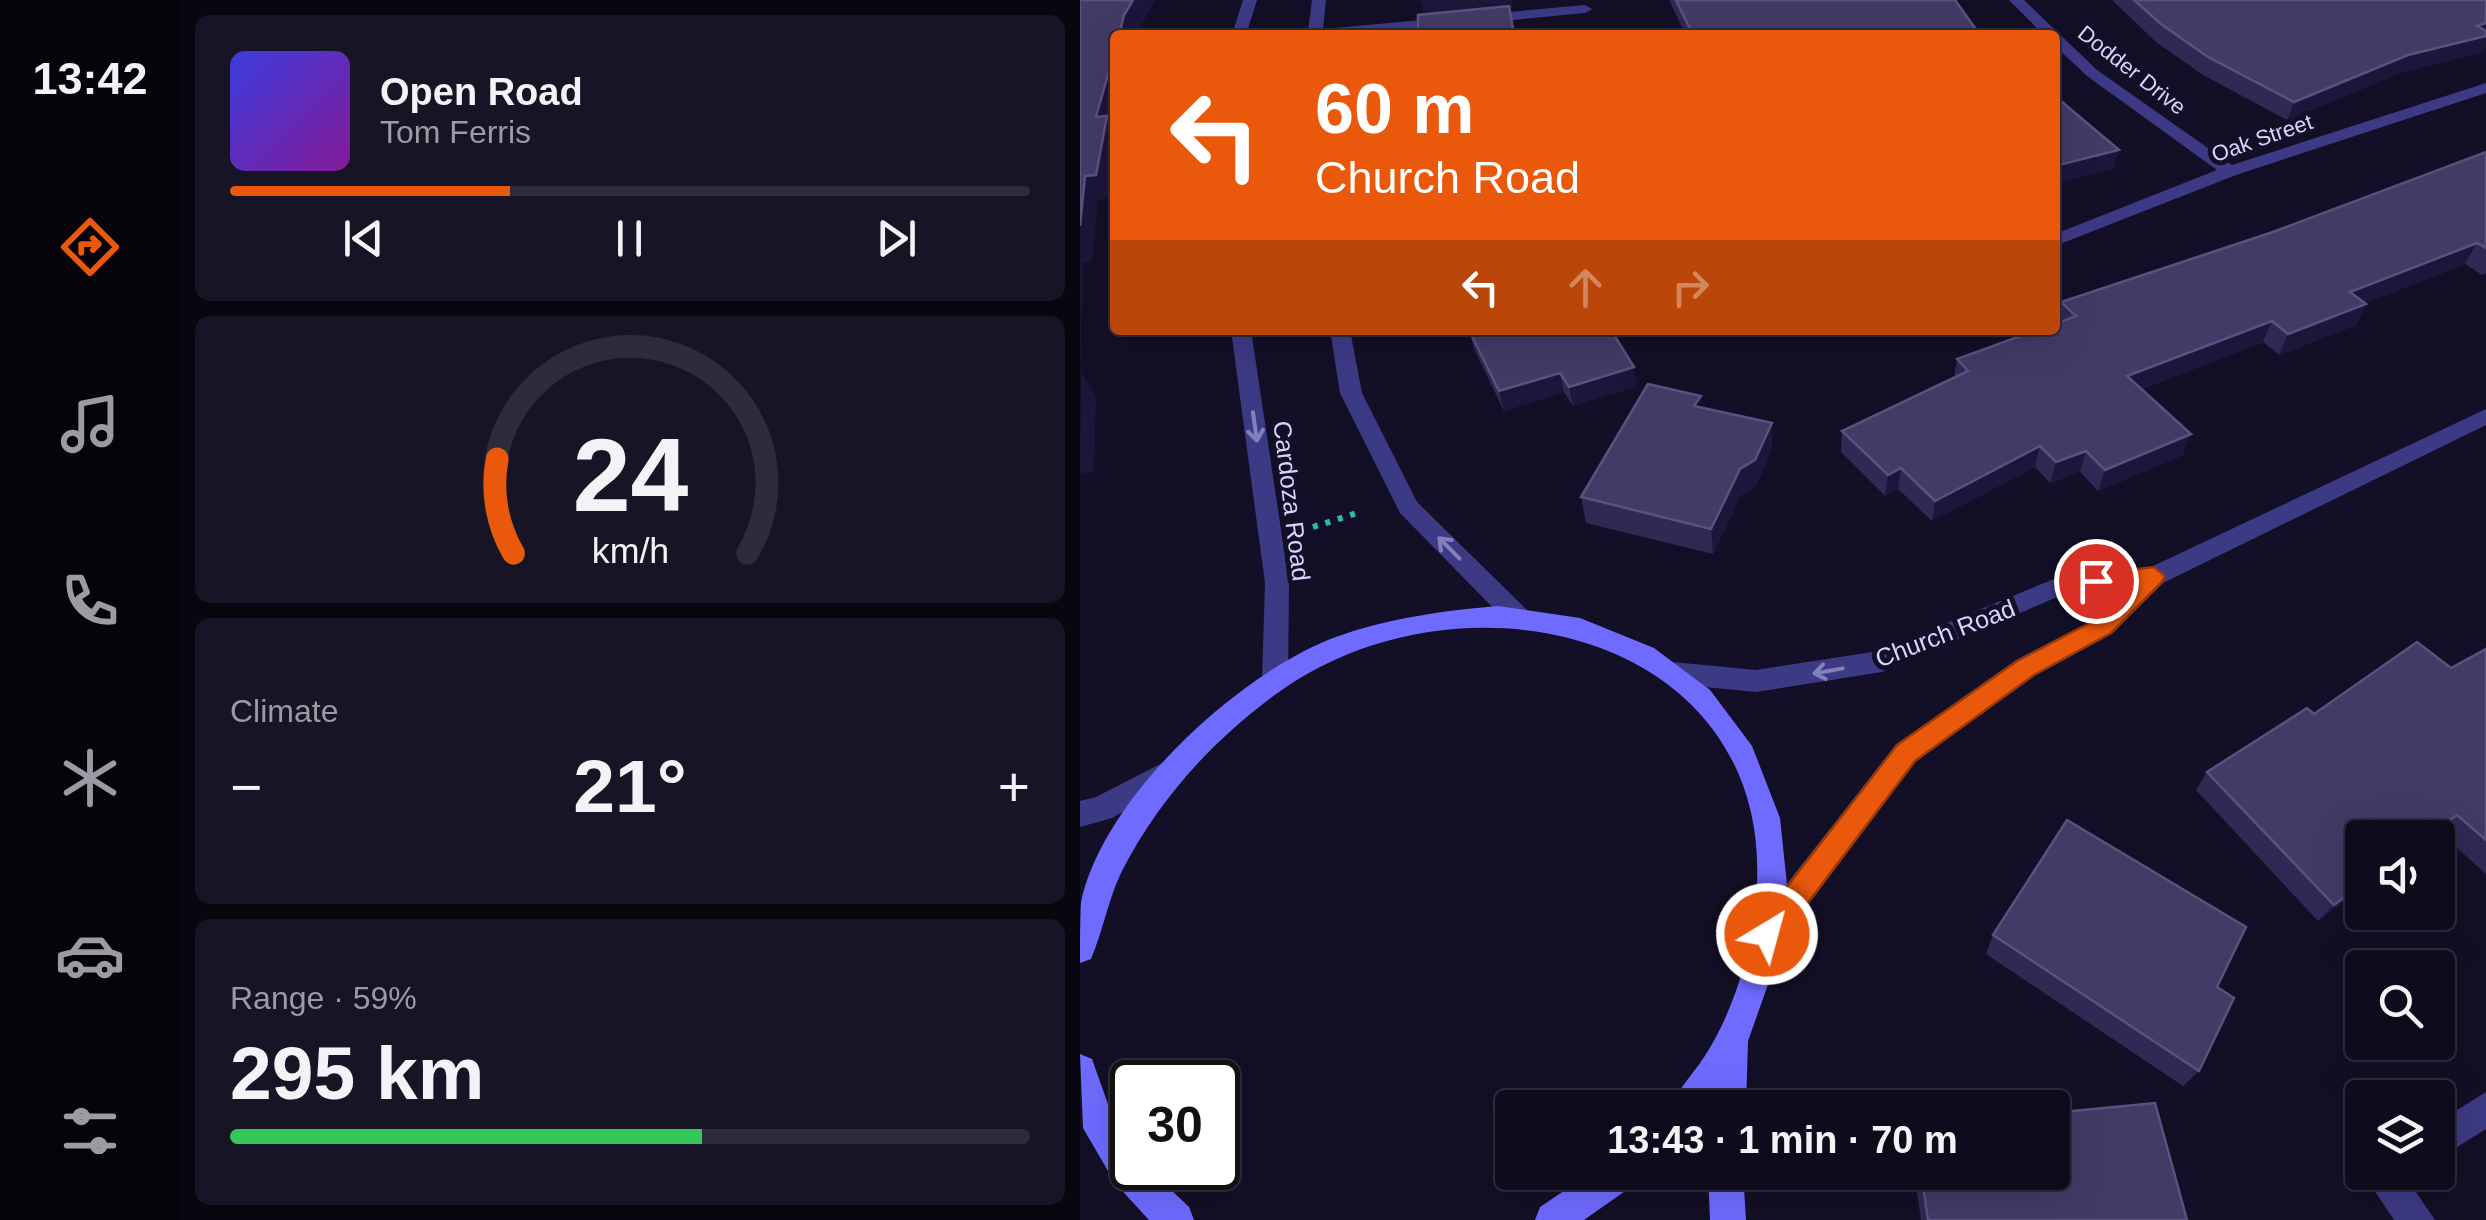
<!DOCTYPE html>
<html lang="en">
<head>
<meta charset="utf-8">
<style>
	body { margin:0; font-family:Arial,sans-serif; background:#171425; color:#f1f3f6; height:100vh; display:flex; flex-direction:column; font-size:38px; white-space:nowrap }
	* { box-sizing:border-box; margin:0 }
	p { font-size:32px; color:#9b9ba3 }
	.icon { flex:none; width:55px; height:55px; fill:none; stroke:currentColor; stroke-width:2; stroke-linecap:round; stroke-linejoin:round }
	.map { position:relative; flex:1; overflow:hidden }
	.details { display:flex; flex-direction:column; gap:15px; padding:15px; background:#08060f; width:900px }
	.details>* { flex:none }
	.banner { position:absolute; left:30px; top:30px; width:950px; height:305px; border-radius:10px; box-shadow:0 10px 40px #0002,0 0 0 2px #2e2b3b; background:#ea580c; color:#fff; overflow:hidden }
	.buttons { position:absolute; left:1265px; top:820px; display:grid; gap:20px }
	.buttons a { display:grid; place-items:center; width:110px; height:110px; border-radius:10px; background:#0e0b1c; box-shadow:0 10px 40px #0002,0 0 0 2px #2e2b3b; font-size:50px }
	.speed { position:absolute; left:30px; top:1060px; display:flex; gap:20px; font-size:50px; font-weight:700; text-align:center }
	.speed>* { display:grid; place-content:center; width:130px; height:130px; border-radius:50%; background:#0e0b1c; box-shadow:0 10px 40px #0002,0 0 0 2px #2e2b3b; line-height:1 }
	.speed .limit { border:5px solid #111; border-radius:15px; background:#fff; color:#111 }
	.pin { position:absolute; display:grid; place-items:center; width:85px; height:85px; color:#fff; margin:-42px; border:5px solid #fff; border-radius:50%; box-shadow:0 2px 10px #0007 }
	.me { position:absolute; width:110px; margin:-55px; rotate:37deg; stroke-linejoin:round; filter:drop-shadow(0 0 8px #0008) }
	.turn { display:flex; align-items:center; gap:35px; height:210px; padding:0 40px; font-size:45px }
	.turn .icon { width:130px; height:130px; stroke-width:2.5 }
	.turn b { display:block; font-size:70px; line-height:85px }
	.lanes { display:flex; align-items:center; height:95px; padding:0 40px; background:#0003; justify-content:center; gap:50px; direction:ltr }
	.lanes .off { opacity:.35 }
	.big { font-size:75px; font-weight:800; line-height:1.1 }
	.details .card { flex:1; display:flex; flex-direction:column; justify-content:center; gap:15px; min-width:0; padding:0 35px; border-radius:15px; background:#171425 }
	.details .dial { align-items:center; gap:0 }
	.dial svg { height:260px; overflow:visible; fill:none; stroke:#2e2b3b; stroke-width:7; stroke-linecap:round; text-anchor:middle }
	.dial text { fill:#f1f3f6; stroke:none }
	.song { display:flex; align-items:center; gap:30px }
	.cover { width:120px; height:120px; border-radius:15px; background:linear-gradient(135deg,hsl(240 70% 55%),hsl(290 70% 35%)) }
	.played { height:10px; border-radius:5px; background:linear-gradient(90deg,#ea580c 35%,#2e2b3b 35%) }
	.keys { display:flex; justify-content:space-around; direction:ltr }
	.heat { display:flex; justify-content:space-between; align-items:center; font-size:55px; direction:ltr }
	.charge { height:15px; border-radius:8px; background:linear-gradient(90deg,#34c759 59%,#2e2b3b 0) }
	.trip { position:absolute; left:415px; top:1090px; width:575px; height:100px; border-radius:10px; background:#0e0b1c; box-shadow:0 10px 40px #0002,0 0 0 2px #2e2b3b; font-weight:800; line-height:100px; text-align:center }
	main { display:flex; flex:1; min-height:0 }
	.menu { display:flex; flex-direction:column; width:180px; justify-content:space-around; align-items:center; background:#06040b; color:#9b9ba3 }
	.menu .icon { width:70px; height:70px }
	.menu .selected { color:#ea580c }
	.menu b { font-size:45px; color:#f1f3f6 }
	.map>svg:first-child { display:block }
</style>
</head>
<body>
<main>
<nav class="menu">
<b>13:42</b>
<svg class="icon selected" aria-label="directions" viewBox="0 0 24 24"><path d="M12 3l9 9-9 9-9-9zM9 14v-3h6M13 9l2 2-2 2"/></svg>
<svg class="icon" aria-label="music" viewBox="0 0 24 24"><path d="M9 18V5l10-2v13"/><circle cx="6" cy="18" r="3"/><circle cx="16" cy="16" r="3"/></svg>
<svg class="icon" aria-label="phone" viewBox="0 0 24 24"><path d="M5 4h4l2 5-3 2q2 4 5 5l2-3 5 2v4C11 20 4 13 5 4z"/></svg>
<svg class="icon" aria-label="climate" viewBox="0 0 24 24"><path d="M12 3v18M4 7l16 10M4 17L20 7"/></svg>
<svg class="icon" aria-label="car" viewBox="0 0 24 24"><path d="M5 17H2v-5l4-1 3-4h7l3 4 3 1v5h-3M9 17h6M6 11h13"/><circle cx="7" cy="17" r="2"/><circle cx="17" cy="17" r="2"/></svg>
<svg class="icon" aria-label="filters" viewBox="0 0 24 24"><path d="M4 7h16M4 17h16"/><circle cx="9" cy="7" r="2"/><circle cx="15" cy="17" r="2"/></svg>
</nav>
<section class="details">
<div class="card">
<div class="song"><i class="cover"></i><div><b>Open Road</b><p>Tom Ferris</p></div></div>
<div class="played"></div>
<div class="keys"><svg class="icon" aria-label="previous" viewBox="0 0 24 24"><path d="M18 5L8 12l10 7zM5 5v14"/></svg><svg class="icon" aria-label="pause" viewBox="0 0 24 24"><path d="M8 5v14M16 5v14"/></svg><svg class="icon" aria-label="next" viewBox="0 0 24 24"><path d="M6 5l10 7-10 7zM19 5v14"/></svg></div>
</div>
<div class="card dial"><svg viewBox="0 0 100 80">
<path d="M14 69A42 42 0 1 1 86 69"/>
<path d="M14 69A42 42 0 0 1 9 40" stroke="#ea580c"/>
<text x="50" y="56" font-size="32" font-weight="700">24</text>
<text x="50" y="72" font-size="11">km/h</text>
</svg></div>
<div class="card"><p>Climate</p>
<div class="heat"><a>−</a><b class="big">21°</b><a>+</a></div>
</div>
<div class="card"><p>Range · 59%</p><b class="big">295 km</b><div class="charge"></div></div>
</section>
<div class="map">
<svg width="1406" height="1220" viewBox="0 0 1406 1220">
	<rect width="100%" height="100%" fill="#130f26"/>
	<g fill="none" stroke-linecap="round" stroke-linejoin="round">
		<!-- path -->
		<polyline stroke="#2fb8b0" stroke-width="6" stroke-dasharray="5 8" stroke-linecap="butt" points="233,527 280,512"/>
		<!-- street -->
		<g fill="#3d3a85" fill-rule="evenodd">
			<polygon points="163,0 177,0 166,35 152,35"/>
			<polygon points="232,0 246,0 243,29 505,5 512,9 505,13 276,35 222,35 228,31"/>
			<polygon points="929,0 944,0 1017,70 1152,165 1406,83 1406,93 1156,175 975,246 975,234 1137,170 1007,76 975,46 975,35 964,35"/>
			<polygon points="151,330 171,330 209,583 208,680 204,688 195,691 186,688 182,680 185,583"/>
			<polygon points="250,330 270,330 282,393 337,502 447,610 451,617 447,624 429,624 320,513 260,393"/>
			<polygon points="1406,409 1406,425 1083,583 1032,634 954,676 836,761 698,945 687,949 676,945 672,934 676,923 816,745 936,660 1014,620 1047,588 989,592 802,672 676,692 593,684 584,681 580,673 584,665 593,662 676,670 799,651 986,574 1071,567"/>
			<polygon points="88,760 98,763 102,772 98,781 32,818 0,827 0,801 16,797"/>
			<polygon points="1406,1092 1406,1129 1358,1159 1358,1122"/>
			<polygon points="1289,1172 1330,1172 1327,1179 1355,1220 1314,1220 1286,1178"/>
		</g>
		<!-- secondary -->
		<g fill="#6f6bff" fill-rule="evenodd">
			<path d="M418,606L500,618L574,648L630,690L672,746L700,818L707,885L696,962L668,1041L666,1108H632V1103L629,1108H590C599,1087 616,1071 628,1051C654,1008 669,958 675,908C708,632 378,556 192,697C129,744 77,802 41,873C28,900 23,931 11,959L0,963C0,944 0,921 1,902C23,798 157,675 253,638C308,618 361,611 418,606Z"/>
			<polygon points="0,1054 12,1059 29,1107 52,1148 52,1168 68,1168 109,1207 114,1220 69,1220 35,1183 3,1128"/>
			<polygon points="512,1172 560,1172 555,1184 504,1220 455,1220 460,1207"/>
			<polygon points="628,1172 663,1172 666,1220 630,1220"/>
		</g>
	</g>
	<!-- wall -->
	<g fill="#312854">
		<polygon points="589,0 864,0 900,35 606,35"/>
		<polygon points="1032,0 1406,0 1406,47 1403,52 1320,73 1207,120 1123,75 1076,42"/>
		<polygon points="1406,152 1406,273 1402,275 1385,264 1285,303 1286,304 1276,325 1199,355 1183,342 1062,389 1103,455 1018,491 1000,472 970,483 955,467 852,521 818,489 805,496 761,452 762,431 874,377 877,359 976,323 981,302 1190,233"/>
		<polygon points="389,330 557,386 493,406 484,392 424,411 394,349"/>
		<polygon points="621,407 692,449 676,486 661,495 633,554 506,523 501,497"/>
		<polygon points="1406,649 1406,874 1359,832 1352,838 1282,838 1282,888 1238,921 1116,790 1127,772 1234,714 1371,668"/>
		<polygon points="913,935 1137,987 1119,1071 1103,1086 906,954"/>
		<polygon points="834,1172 972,1172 1107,1220 841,1220"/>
	</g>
	<!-- shaded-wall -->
	<g fill="#1d163a">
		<polygon points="53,0 75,0 56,35 39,35 44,15"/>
		<polygon points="340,0 432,0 432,8 344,16"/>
		<polygon points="1406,23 1406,47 1403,52 1320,73 1207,120 1214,102 1397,26"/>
		<polygon points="35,49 35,112 32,125 35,132 35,158 28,198 18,200 12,262 3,263 0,381 0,226 5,176 16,117"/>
		<polygon points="1039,150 1034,169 975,184 975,166"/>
		<polygon points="1397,243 1385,264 1260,313 1270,292"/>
		<polygon points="1286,304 1276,325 1199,355 1208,334"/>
		<polygon points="1192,321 1183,342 1041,397 1047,376"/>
		<polygon points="554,367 557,386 493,406 489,387"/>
		<polygon points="1,372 16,396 14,471 0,474"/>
		<polygon points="480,373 484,392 424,411 419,391"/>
		<polygon points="692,423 692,449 676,486 661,495 633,554 631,529 660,469"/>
		<polygon points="1111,434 1103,455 1018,491 1025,470"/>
		<polygon points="960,446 955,467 852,521 855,501"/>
		<polygon points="1006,451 1000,472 970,483 976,462"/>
		<polygon points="821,468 818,489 805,496 808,475"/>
		<polygon points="1377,815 1352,838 1346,838"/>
		<polygon points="1282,884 1282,888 1238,921 1254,905"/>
	</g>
	<!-- building -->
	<g fill="#433a66" stroke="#5a527e" stroke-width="2.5">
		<polygon points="0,0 53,0 44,15 39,35 35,35 35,49 16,117 27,116 16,175 5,176 0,226"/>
		<polygon points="596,0 875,0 900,35 613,35"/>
		<polygon points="1054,0 1406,0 1406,23 1397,26 1406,31 1406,36 1328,55 1214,102 1128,57 1081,24"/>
		<polygon points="429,6 434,35 338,35 338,15"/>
		<polygon points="975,96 1039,150 975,166"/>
		<polygon points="1406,152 1406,248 1397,243 1270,292 1286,304 1208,334 1192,321 1047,376 1111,434 1025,470 1006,451 976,462 960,446 855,501 821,468 808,475 762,431 888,371 877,359 957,330 975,330 975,324 996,316 981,302 1190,233"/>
		<polygon points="389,330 531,330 554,367 489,387 480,373 419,391"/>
		<polygon points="568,384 621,396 614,406 692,423 675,460 660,469 631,529 501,497"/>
		<polygon points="1337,642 1371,668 1406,649 1406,840 1377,815 1346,838 1282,838 1282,884 1254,905 1127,772 1227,708 1234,714"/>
		<polygon points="987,820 1166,927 1137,987 1154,998 1119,1071 913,935"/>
		<polygon points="1075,1103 1107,1220 848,1220 841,1172 972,1172 972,1113"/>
	</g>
	<!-- one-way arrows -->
	<defs><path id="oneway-shaft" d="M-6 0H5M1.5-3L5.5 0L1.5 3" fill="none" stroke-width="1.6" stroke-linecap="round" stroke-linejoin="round" transform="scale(2.5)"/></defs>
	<g stroke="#837fbc">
		<use href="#oneway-shaft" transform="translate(175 427) rotate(82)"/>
		<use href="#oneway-shaft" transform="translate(369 548) rotate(-135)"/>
		<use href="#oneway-shaft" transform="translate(748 671) rotate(170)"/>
	</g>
	<!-- route -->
	<polygon fill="#ea580c" stroke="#983908" stroke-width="2.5" points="1074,567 1085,576 1082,582 1031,633 954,675 835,761 697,944 687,948 677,944 673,934 677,925 817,745 937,661 1015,620 1049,587 1008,587 1004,581 1008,575"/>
	<g text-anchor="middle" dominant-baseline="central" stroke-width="10" stroke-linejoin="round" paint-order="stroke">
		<!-- far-street labels -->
		<g font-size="22" fill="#d9d4ff" stroke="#130f26">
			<text transform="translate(1052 70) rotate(38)">Dodder Drive</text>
			<text transform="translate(1182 138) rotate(-19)">Oak Street</text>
		</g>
		<!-- street labels -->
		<g font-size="25" fill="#d9d4ff" stroke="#130f26">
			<text transform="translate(212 501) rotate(83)">Cardoza Road</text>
			<text transform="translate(865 633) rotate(-21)">Church Road</text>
		</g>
	</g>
</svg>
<div class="buttons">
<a><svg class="icon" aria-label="sound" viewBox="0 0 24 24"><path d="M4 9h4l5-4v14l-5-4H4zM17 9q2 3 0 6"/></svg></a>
<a><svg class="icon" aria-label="search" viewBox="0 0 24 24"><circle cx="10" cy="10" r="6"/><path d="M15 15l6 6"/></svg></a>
<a><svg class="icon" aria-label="layers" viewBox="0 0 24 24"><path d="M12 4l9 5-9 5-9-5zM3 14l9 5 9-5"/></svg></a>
</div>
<div class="speed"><div class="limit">30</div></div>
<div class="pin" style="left:1016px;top:581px;background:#d93025"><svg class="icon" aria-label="arrive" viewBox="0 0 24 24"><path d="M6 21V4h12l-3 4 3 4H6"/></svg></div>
<svg class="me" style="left:687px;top:934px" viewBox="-20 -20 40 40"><circle r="17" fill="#ea580c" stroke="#fff" stroke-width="3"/><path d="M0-11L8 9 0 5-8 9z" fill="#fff"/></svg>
<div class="trip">13:43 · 1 min · 70 m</div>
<div class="banner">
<div class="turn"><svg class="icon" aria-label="left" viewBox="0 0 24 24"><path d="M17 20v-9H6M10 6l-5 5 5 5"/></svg><div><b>60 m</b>Church Road</div></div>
<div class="lanes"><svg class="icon" aria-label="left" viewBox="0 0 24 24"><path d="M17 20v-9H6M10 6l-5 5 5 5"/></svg><svg class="icon off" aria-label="ahead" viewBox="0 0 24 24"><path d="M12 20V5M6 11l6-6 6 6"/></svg><svg class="icon off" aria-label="right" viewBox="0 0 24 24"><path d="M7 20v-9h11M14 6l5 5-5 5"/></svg></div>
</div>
</div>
</main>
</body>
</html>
